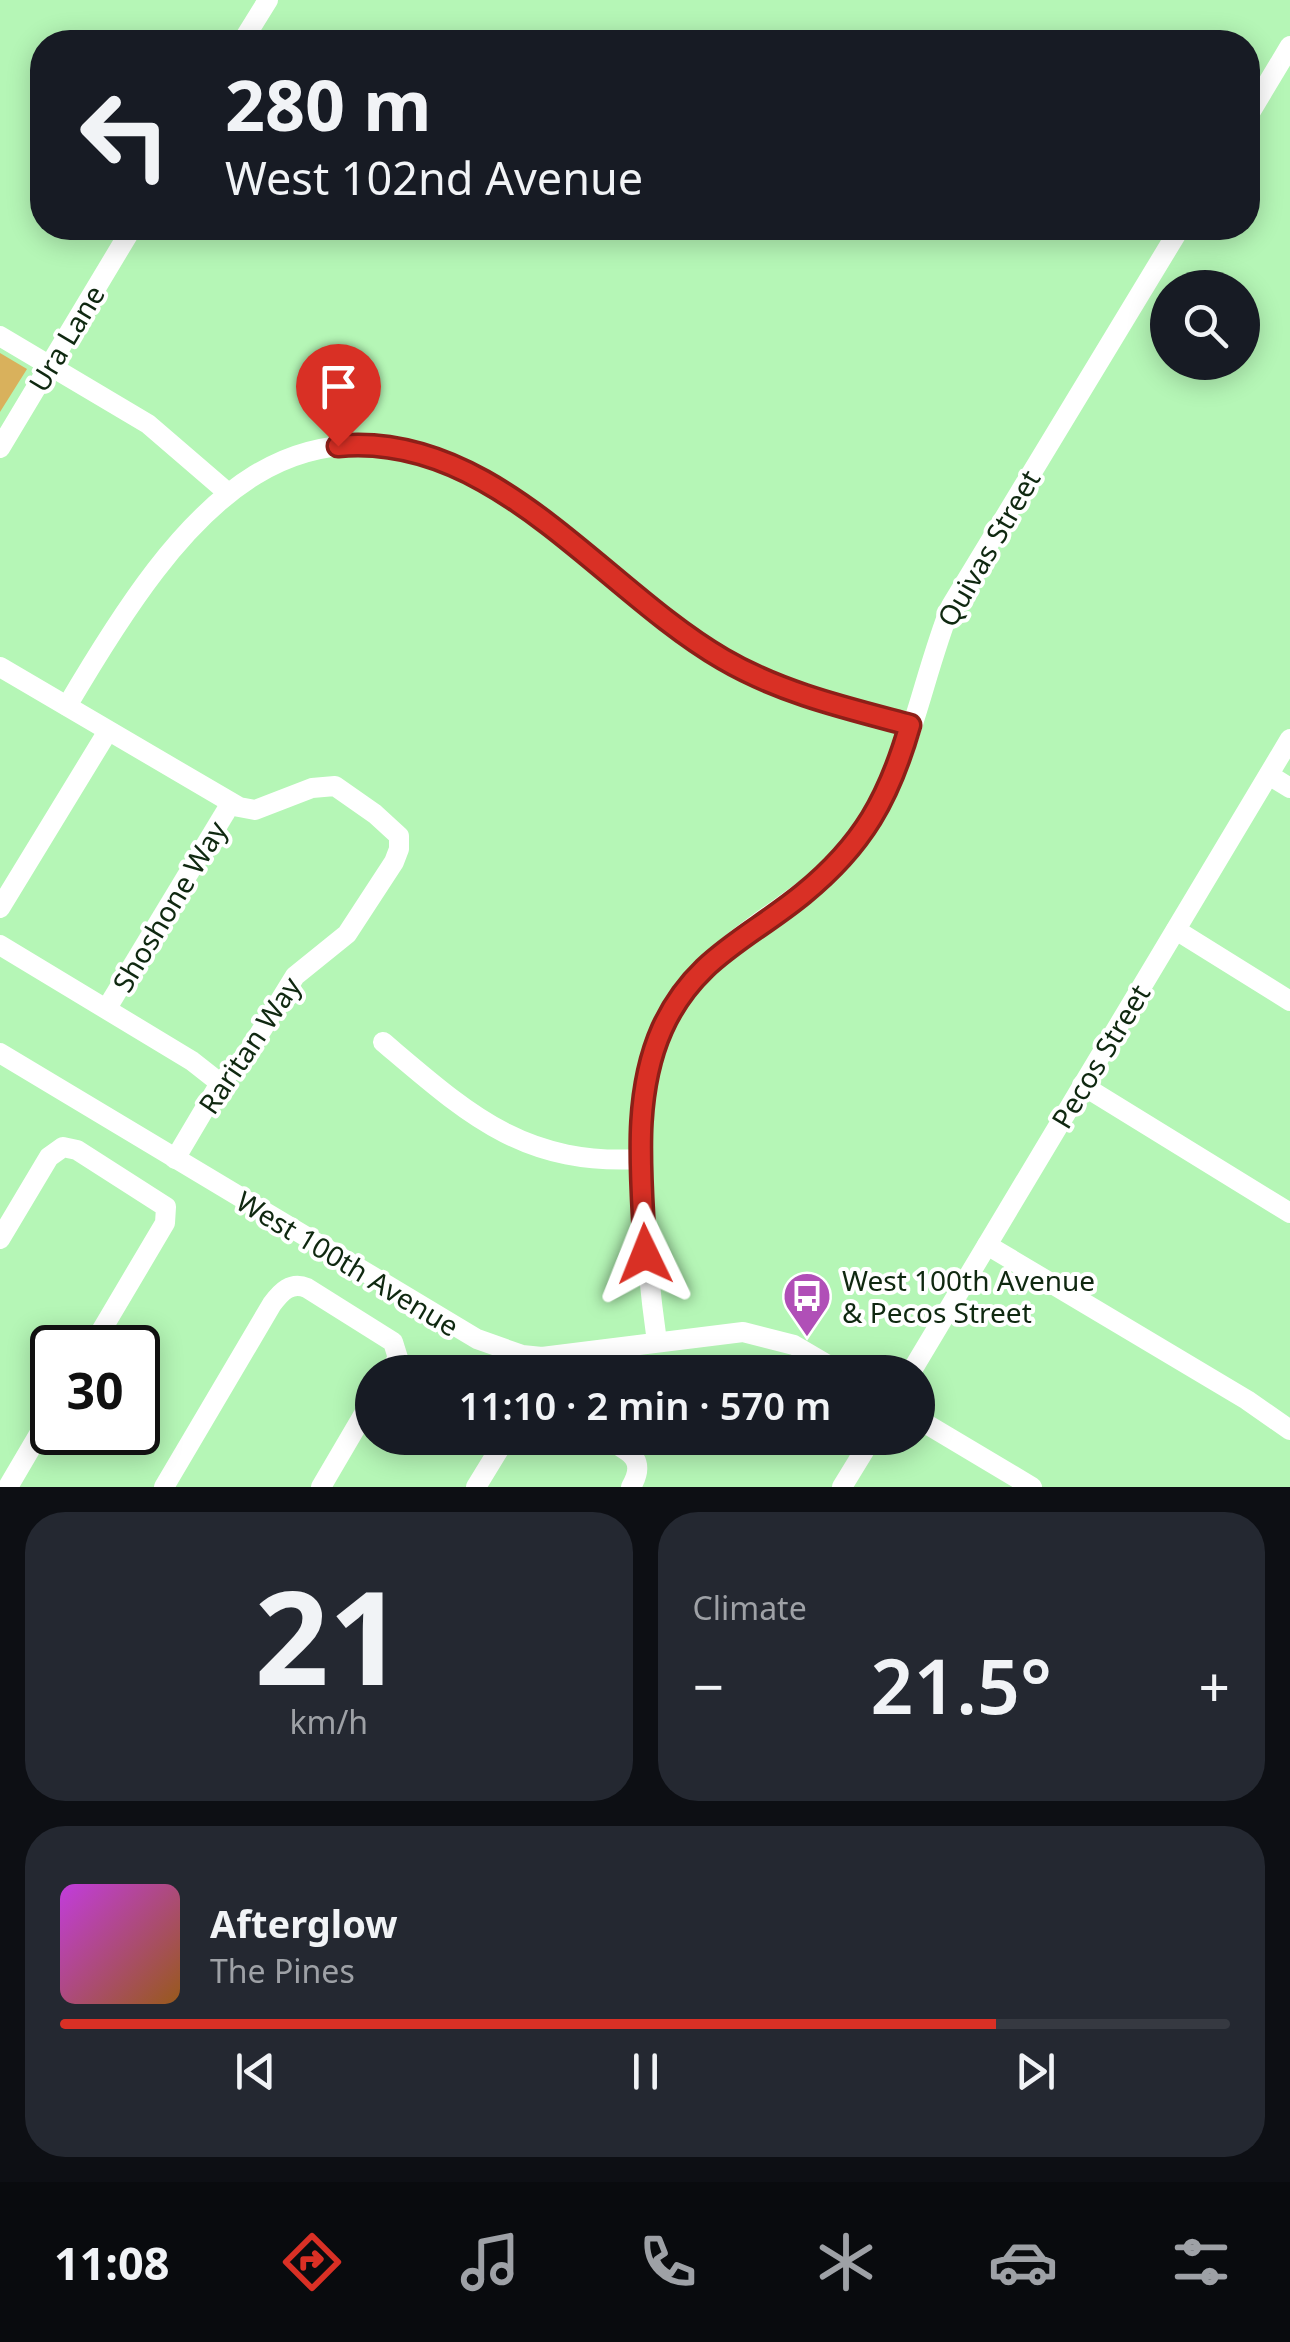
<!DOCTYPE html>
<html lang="en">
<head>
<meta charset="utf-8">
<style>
	body { margin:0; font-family:"Noto Sans",sans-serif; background:#242831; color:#f1f3f6; height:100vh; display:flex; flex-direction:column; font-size:38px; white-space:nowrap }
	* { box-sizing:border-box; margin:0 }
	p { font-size:32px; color:#9ea1a6 }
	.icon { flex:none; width:55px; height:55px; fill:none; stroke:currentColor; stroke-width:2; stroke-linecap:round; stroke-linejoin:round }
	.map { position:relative; height:1487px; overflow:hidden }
	.drawer { display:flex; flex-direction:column; gap:25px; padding:25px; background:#0d0f14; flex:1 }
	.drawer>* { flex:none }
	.top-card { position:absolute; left:30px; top:30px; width:1230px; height:210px; border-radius:40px; box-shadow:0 5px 25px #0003; background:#171b24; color:#f1f3f6; overflow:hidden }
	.buttons { position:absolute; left:1150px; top:270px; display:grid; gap:20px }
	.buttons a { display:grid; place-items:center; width:110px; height:110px; border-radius:50%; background:#171b24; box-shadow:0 5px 25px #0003; font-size:50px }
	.speed { position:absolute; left:30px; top:1325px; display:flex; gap:20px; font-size:50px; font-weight:700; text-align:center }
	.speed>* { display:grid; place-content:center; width:130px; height:130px; border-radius:50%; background:#171b24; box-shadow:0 5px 25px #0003; line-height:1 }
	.speed .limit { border:5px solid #111; border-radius:15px; background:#fff; color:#111 }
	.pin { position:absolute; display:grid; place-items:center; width:85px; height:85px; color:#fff; margin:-102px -42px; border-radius:50% 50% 50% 0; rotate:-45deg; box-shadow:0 0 10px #0007 }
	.pin .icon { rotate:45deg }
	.me { position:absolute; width:110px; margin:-55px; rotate:358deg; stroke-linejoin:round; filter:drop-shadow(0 0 8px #0008) }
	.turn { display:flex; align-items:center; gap:35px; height:210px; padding:0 30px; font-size:45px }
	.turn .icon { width:130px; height:130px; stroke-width:2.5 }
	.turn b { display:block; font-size:70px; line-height:85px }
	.big { font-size:75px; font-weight:600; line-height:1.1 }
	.drawer .card { flex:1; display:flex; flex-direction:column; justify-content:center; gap:15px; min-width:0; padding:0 35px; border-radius:40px; background:#242831 }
	.drawer .dial { align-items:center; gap:0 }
	.dial b { font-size:130px; line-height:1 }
	.song { display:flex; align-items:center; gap:30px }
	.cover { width:120px; height:120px; border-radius:15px; background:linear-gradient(135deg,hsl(290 70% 55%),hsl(30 70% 35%)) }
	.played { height:10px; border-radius:5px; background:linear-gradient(90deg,#d93025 80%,#363941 80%) }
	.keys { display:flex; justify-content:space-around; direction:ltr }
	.heat { display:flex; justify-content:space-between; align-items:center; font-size:55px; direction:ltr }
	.drawer .tiles { flex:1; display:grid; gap:25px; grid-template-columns:1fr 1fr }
	.card:last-child { grid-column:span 2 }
	.trip { position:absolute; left:355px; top:1355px; width:580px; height:100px; border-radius:50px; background:#171b24; box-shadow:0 5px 25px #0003; font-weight:600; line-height:100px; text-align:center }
	.menu { display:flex; height:160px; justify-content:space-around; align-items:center; background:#090b0e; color:#9ea1a6 }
	.menu .icon { width:70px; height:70px }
	.menu .on { color:#d93025 }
	.menu b { font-size:45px; color:#f1f3f6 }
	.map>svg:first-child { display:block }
</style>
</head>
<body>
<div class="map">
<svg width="1290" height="1487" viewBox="0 0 1290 1487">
	<rect width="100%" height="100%" fill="#b5f6b6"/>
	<!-- green -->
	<polygon fill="#d9b15c" points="0,353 27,369 0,412"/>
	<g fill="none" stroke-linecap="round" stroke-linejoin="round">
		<!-- minor -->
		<g stroke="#fff" stroke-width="20">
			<polyline points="242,42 268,0"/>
			<polyline points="1248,116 1290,46"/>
			<polyline points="0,336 148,424 227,492"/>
			<polyline points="0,448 132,228"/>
			<polyline points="0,667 239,807 255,810 312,788 335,786 375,814 399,836 399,849 394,862 347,934 295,976 247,1054 220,1083 175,1159"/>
			<path d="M67,706C181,512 300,348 532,513C597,560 655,620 724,660C782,693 847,708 910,725"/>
			<polyline points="1269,775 1290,788"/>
			<polyline points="0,908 108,731"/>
			<polyline points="1176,930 1290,1001"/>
			<polyline points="0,945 192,1061 220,1083"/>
			<polyline points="107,1008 231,803"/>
			<path d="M383,1042C468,1114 523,1166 642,1159"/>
			<polyline points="0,1053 477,1339 522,1355 542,1357 743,1332 794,1345 840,1372"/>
			<polyline points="1082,1085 1290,1213"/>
			<polyline points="0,1239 49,1157 63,1147 77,1150 166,1207 165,1223 91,1348"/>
			<polyline points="987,1245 1247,1400 1290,1430"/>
			<path d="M657,1342C650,1292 645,1242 643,1191C639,1098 646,1020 719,954C769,909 828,885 868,826C909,766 923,675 951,606L1180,228"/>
			<polyline points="911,1372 1290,739"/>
			<polyline points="918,1419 1032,1487"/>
			<path d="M605,1438C628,1451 648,1458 631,1487"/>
			<polyline points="8,1487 52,1412"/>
			<path d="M164,1487L272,1304C281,1292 291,1281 307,1288L393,1342L398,1358L389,1372"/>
			<polyline points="321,1487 372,1400"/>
			<polyline points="476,1487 506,1438"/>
			<polyline points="842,1487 872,1438"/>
		</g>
	</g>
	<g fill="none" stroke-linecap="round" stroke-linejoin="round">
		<!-- route casing -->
		<g stroke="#8d1f18" stroke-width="25">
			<path id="route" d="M338,446C494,431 602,589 723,659C781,693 846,708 910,725C889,798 863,845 803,894C748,939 694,958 662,1029C631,1099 642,1180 645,1254"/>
		</g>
		<!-- route -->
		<use href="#route" stroke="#d93025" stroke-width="18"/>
	</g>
	<!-- icons -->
	<defs>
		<g id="bus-pin" transform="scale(2.5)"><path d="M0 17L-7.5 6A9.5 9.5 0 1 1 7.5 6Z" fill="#b04fb7" stroke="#fff"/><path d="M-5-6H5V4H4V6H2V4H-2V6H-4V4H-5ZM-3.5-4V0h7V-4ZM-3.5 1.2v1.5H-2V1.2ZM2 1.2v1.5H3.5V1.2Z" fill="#fff"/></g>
	</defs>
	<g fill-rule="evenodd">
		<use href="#bus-pin" x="807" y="1296"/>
	</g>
	<g text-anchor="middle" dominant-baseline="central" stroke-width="8" stroke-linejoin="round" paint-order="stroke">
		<!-- street labels -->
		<g font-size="28" fill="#0f2810" stroke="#fff">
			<text transform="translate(66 338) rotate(-59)">Ura Lane</text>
			<text transform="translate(988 548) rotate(-60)">Quivas Street</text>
			<text transform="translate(169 906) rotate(-59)">Shoshone Way</text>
			<text transform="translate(249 1045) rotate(-56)">Raritan Way</text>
			<text transform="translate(1100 1056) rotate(-59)">Pecos Street</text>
			<text transform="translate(348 1263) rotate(31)">West 100th Avenue</text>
		</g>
		<!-- poi labels -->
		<g font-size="28" fill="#0f2810" stroke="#fff" text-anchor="start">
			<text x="842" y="1280">West 100th Avenue<tspan x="842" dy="32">&amp; Pecos Street</tspan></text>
		</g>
	</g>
</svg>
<div class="buttons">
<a><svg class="icon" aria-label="search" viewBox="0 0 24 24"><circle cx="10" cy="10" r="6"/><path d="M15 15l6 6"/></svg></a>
</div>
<div class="speed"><div class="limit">30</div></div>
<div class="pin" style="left:338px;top:446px;background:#d93025"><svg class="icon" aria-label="arrive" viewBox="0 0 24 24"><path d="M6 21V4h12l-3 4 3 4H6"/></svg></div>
<svg class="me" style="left:645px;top:1254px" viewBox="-20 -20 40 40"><path d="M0-17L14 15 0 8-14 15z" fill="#d93025" stroke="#fff" stroke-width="4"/></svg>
<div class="trip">11:10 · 2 min · 570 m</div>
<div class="top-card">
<div class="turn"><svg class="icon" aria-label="left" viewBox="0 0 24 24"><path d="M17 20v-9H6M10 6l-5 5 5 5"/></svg><div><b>280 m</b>West 102nd Avenue</div></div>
</div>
</div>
<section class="drawer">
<div class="tiles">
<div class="card dial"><b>21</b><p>km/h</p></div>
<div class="card"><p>Climate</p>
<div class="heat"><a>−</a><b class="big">21.5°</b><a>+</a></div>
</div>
<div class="card">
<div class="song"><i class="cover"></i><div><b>Afterglow</b><p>The Pines</p></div></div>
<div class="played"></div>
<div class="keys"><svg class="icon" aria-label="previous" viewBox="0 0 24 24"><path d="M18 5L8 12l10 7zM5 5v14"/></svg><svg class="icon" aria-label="pause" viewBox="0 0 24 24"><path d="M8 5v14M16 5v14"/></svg><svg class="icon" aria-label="next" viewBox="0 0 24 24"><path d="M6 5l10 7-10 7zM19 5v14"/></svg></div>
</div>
</div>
</section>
<nav class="menu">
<b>11:08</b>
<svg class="icon on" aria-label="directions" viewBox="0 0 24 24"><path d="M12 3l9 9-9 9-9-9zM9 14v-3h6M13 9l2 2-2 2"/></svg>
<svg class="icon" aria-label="music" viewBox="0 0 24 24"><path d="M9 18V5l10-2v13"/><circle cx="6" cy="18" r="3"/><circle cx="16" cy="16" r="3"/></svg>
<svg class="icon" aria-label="phone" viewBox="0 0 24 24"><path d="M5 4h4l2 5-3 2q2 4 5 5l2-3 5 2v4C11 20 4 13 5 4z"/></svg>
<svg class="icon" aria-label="climate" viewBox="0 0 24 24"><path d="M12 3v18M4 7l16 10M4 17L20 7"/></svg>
<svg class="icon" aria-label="car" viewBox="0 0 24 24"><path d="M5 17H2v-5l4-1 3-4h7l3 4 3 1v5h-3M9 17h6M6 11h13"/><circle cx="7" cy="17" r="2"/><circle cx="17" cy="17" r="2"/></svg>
<svg class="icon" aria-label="filters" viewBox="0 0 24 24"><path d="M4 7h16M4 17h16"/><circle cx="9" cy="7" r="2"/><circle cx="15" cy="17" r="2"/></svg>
</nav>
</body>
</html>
